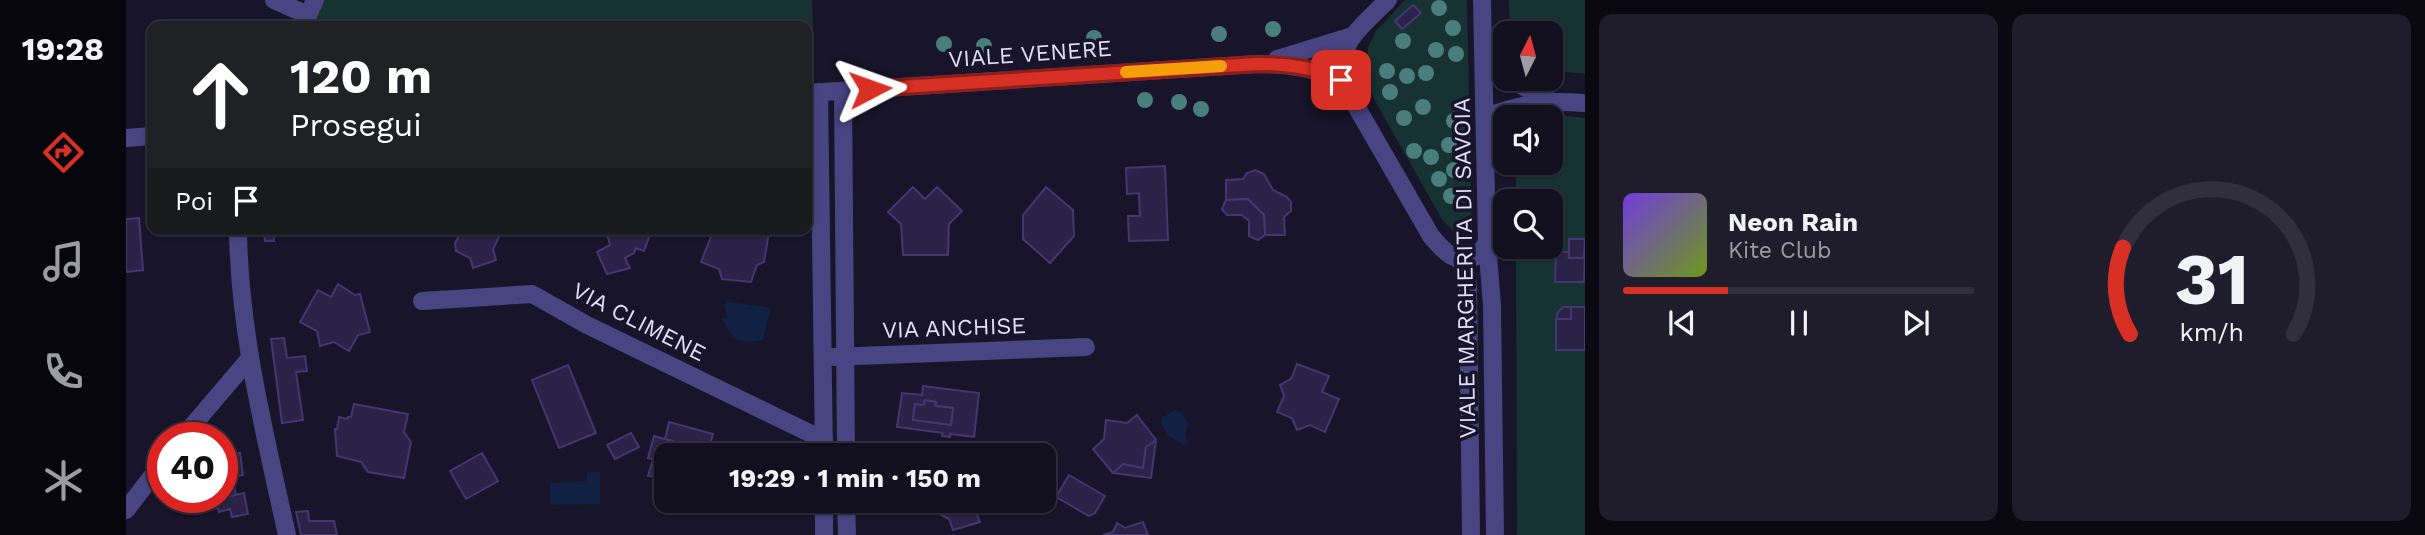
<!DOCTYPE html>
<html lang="it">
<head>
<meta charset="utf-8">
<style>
	body { margin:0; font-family:"Work Sans",sans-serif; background:#1f1d2c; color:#f1f3f6; height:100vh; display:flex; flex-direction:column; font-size:26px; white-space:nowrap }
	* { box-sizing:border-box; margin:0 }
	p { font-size:23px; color:#9c9ca4 }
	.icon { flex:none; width:38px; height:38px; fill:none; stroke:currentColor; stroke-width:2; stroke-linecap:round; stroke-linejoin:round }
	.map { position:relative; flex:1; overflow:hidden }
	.drawer { display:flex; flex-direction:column; gap:14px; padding:14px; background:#0a0811; width:840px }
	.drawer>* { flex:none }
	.guide { position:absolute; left:21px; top:21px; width:665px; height:214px; border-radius:14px; box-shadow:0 2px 5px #0004,0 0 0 2px #312f3d; background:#202124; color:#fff; overflow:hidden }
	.needle { width:46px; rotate:6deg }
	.tools { position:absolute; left:1367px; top:21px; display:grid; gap:14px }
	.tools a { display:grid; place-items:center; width:70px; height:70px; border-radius:14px; background:#120f1f; box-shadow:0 2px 5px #0004,0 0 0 2px #312f3d; font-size:35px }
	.speed { position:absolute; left:21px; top:422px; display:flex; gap:14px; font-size:35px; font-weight:700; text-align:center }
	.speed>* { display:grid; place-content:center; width:91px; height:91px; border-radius:50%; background:#120f1f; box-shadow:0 2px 5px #0004,0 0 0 2px #312f3d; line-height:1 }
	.speed .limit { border:10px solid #d22; background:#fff; color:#111 }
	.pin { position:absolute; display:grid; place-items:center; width:60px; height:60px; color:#fff; margin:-30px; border-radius:14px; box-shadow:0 4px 10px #0006 }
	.me { position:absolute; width:77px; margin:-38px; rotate:86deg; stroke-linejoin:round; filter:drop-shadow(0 0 5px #0008) }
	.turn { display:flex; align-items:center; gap:24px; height:147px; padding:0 28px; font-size:32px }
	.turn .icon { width:91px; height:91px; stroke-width:2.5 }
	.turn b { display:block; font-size:49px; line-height:60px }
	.then { display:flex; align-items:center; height:66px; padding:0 28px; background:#0003; gap:14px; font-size:26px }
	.drawer .tile { flex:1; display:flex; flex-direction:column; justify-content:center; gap:10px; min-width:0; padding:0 24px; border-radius:14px; background:#1f1d2c }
	.drawer .dial { align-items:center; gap:0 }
	.dial svg { height:182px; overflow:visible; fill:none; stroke:#312f3d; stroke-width:7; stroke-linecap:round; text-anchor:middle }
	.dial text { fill:#f1f3f6; stroke:none }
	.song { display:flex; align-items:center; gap:21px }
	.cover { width:84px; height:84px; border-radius:10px; background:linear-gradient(135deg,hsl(260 70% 55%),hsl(80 70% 35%)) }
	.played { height:7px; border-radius:4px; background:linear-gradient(90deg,#d93025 30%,#312f3d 30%) }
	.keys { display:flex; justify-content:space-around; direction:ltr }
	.drawer .tiles { flex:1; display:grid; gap:14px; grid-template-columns:repeat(2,1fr) }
	.trip { position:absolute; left:528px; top:443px; width:402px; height:70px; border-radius:14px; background:#120f1f; box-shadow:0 2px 5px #0004,0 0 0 2px #312f3d; font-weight:700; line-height:70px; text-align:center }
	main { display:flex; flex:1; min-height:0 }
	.tabs { display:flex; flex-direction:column; width:126px; justify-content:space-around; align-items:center; background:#07060c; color:#9c9ca4 }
	.tabs .icon { width:49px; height:49px }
	.tabs .current { color:#d93025 }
	.tabs b { font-size:32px; color:#f1f3f6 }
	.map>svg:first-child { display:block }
</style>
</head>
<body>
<main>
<nav class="tabs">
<b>19:28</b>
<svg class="icon current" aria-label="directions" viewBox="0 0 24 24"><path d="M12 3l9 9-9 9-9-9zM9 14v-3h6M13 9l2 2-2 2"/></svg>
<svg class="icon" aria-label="music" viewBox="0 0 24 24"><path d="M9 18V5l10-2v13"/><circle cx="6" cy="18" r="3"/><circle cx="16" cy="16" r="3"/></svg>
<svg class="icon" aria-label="phone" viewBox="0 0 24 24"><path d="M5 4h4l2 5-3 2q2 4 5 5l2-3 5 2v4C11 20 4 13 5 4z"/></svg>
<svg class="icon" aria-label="climate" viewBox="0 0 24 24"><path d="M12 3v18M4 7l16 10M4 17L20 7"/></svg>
</nav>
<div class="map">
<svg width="1459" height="535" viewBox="0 0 1459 535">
	<rect width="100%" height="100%" fill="#181429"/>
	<!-- green -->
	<g fill="#173232">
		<polygon points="197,0 686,0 688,58 681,58 681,26 185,26"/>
		<polygon points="1279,0 1341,0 1346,230 1345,235 1335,238 1317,221 1249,101 1238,73 1242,48 1250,31"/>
		<polygon points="1383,0 1459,0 1459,74 1425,70 1424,33 1384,33"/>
		<polygon points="1433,115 1459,118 1459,535 1391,535 1390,247 1424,247 1424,201 1390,201 1390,163 1424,163 1424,117 1408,117"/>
	</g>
	<!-- water -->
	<g fill="#112144">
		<path d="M602,302L640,307L644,310L637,340C611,345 608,341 596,319L602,317L598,305Z"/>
		<polygon points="1049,410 1056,413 1062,424 1059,434 1062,442 1058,445 1043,436 1035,424 1036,417"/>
		<polygon points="461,472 474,472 474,504 424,505 424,483 460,481"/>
	</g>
	<!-- building -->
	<g fill="#2b2247" stroke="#443671" stroke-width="2" fill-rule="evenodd">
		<polygon points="1287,5 1295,13 1276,29 1269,21"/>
		<polygon points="1039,166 1042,240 1003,241 1002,216 1014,216 1013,196 1013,193 1001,194 1000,168"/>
		<polygon points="1129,170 1138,174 1147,190 1161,197 1165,202 1165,211 1158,217 1159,235 1139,235 1138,215 1122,199 1100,200 1100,180 1117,179 1121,173"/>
		<polygon points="787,187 799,199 811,187 836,211 823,224 822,255 777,255 775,224 762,212"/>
		<polygon points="920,187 947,210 948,236 924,263 897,239 897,215"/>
		<polygon points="1122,199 1138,215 1139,235 1132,240 1123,236 1123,221 1116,215 1101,215 1096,209 1100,200"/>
		<polygon points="13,218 17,270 0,272 0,219"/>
		<polygon points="333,229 372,229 376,231 367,249 370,260 347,268 344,258 330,251 329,243 334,234"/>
		<polygon points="470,229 526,229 518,251 510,248 508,253 499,258 504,268 481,274 471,252 484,245 482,237 469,233"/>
		<polygon points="588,229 596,232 602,229 635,229 643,232 638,262 631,265 625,282 596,279 593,269 575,262"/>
		<polygon points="138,233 148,233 148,241 139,241"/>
		<polygon points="1443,239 1459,239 1458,258 1443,258"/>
		<polygon points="1459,249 1458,282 1429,282 1430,252 1443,252 1443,258 1458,258"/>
		<polygon points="212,284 229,295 234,294 244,332 232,335 223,351 208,342 194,346 191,331 174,322 192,290 205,297"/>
		<polygon points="1437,307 1445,307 1445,319 1430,319 1432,312"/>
		<polygon points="1445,307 1459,307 1459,350 1430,350 1430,319 1445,319"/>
		<polygon points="158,338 161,358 179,356 181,371 170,372 177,420 156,423 145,339"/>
		<polygon points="1171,364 1203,376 1196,392 1213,399 1199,432 1184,425 1171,430 1166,418 1151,412 1158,396 1154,385 1165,379"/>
		<polygon points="442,365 470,433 433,448 406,380"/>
		<path d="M797,386L853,393L848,437L824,434V437L816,436L817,433L771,427L776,393L796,395ZM799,400L810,402L809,406L827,408L825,425L787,420L789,404L798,405Z"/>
		<polygon points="799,400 810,402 809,406 827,408 825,425 787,420 789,404 798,405"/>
		<polygon points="228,404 282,414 278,432 285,442 278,478 242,472 235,462 211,456 209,429 211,429 213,417 221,419 222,417 225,417"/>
		<polygon points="1011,415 1030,440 1020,447 1017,468 997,464 987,473 967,449 978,439 980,420 1001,423"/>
		<polygon points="543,422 587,434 584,444 591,445 590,453 598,455 581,455 582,451 539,439"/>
		<polygon points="505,433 513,447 489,459 481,445"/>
		<polygon points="528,436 582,451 581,455 541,455 541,463 522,458"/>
		<polygon points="1030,440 1025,478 987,473 997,464 1017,468 1020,447"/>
		<polygon points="99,448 100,455 114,453 117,475 106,477 104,466 96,467 96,449"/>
		<polygon points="356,453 372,481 340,499 324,471"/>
		<polygon points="527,460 533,461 529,477 522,476"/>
		<polygon points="533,461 541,463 541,481 529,477"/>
		<polygon points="104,466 110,496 88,500 88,497 96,497 96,467"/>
		<polygon points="943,475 979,496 969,513 963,516 930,497"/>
		<polygon points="118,493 122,514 106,517 104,509 93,512 92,508 78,510 75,497 88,497 88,500"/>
		<polygon points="811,500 855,500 849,510 854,522 827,530 823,519 806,510"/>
		<polygon points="182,511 183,521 208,521 211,535 175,535 170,512"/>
		<polygon points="1017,522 1022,535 977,535 987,532 991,523 999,528"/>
	</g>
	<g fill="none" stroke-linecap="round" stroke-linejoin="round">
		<!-- minor -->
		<g stroke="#494482" stroke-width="18">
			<polyline points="148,0 182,15"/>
			<polyline points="177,26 189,0"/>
			<polyline points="1382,79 1424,100"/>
			<polyline points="717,91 720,455"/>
			<polyline points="693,92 698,455"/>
			<path d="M1359,117C1400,103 1416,100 1459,103"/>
			<path d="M112,229C113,332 139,435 161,535"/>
			<polyline points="296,301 406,294 461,325 698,440"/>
			<polyline points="707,357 960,347"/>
			<polyline points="56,438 124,358"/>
			<polyline points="698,500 698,535"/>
			<polyline points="720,500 721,535"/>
			<polyline points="0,510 37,462"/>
		</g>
		<!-- tertiary -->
		<g stroke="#494482" stroke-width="18">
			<path d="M1262,0C1236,26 1213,40 1215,80L1305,236C1318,252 1330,265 1351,256L1361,243"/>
			<polyline points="1356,0 1361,243 1366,305 1369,535"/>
			<polyline points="1151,59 1226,36"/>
			<path d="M681,93L1131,64C1162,64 1187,68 1215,80"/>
			<polyline points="0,138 26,136"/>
			<polyline points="1333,260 1340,268 1342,286 1345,535"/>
		</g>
	</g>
	<!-- trees -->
	<g fill="#497e7c">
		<circle cx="1313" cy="8" r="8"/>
		<circle cx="1327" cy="28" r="8"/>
		<circle cx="1147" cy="29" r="8"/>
		<circle cx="1093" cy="34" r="8"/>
		<circle cx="968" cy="38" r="8"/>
		<circle cx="1277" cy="41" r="8"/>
		<circle cx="818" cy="44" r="8"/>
		<circle cx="858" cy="46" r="8"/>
		<circle cx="1310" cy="50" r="8"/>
		<circle cx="1330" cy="54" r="8"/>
		<circle cx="1261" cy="71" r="8"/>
		<circle cx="1300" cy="73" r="8"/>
		<circle cx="1281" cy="76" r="8"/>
		<circle cx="1264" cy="92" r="8"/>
		<circle cx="1019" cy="100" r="8"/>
		<circle cx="1053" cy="102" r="8"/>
		<circle cx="1297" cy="107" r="8"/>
		<circle cx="1075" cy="109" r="8"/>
		<circle cx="1278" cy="118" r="8"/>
		<circle cx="1328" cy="121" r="8"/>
		<circle cx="1323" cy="145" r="8"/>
		<circle cx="1288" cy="151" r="8"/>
		<circle cx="1305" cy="157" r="8"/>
		<circle cx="1328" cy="170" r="8"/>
		<circle cx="1313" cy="179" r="8"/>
		<circle cx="1325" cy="196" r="8"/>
	</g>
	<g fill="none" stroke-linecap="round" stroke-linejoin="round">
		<!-- route casing -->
		<g stroke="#8d1f18" stroke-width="18">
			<path id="route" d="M744,89L1131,64C1162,64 1187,67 1215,80"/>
		</g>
		<!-- route -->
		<use href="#route" stroke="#d93025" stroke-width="12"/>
		<!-- slow -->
		<polyline stroke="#f59e0b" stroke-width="12" points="1000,72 1095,66"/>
	</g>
	<g text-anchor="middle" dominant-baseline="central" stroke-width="7" stroke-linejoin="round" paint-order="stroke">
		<!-- street labels -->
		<g font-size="23" fill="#e3dffb" stroke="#181429">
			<text transform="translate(904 54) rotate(-4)">VIALE VENERE</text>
			<text transform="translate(1339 268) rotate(-91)">VIALE MARGHERITA DI SAVOIA</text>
			<text transform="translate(513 322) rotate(27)">VIA CLIMENE</text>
			<text transform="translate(828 328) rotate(-2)">VIA ANCHISE</text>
		</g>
	</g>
</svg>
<div class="tools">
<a><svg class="needle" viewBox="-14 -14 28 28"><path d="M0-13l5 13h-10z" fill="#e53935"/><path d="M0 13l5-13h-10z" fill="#9c9ca4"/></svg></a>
<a><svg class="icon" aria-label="sound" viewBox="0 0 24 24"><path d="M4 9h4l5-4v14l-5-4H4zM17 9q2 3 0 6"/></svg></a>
<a><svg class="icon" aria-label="search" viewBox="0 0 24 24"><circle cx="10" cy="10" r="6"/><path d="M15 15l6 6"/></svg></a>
</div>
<div class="speed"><div class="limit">40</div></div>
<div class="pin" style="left:1215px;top:80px;background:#d93025"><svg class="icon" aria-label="arrive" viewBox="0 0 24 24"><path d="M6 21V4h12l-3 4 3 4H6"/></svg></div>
<svg class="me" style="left:744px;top:89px" viewBox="-20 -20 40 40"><path d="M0-17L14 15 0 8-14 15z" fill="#d93025" stroke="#fff" stroke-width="4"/></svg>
<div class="trip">19:29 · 1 min · 150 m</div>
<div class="guide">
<div class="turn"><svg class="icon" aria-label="ahead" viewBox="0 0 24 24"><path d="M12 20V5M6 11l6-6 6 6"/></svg><div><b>120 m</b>Prosegui</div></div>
<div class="then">Poi<svg class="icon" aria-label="arrive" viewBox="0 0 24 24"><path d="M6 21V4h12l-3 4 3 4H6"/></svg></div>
</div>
</div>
<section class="drawer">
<div class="tiles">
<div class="tile">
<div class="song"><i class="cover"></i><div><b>Neon Rain</b><p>Kite Club</p></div></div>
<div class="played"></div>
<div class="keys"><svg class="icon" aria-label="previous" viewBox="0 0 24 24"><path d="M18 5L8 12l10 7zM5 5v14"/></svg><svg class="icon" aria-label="pause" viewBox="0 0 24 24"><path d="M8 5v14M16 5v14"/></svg><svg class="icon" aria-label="next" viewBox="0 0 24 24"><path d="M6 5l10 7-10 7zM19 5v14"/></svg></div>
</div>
<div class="tile dial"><svg viewBox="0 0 100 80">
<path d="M14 69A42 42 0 1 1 86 69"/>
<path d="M14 69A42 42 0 0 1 11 31" stroke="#d93025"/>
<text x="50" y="56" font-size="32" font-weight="700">31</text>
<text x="50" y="72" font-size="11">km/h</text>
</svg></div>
</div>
</section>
</main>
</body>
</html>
